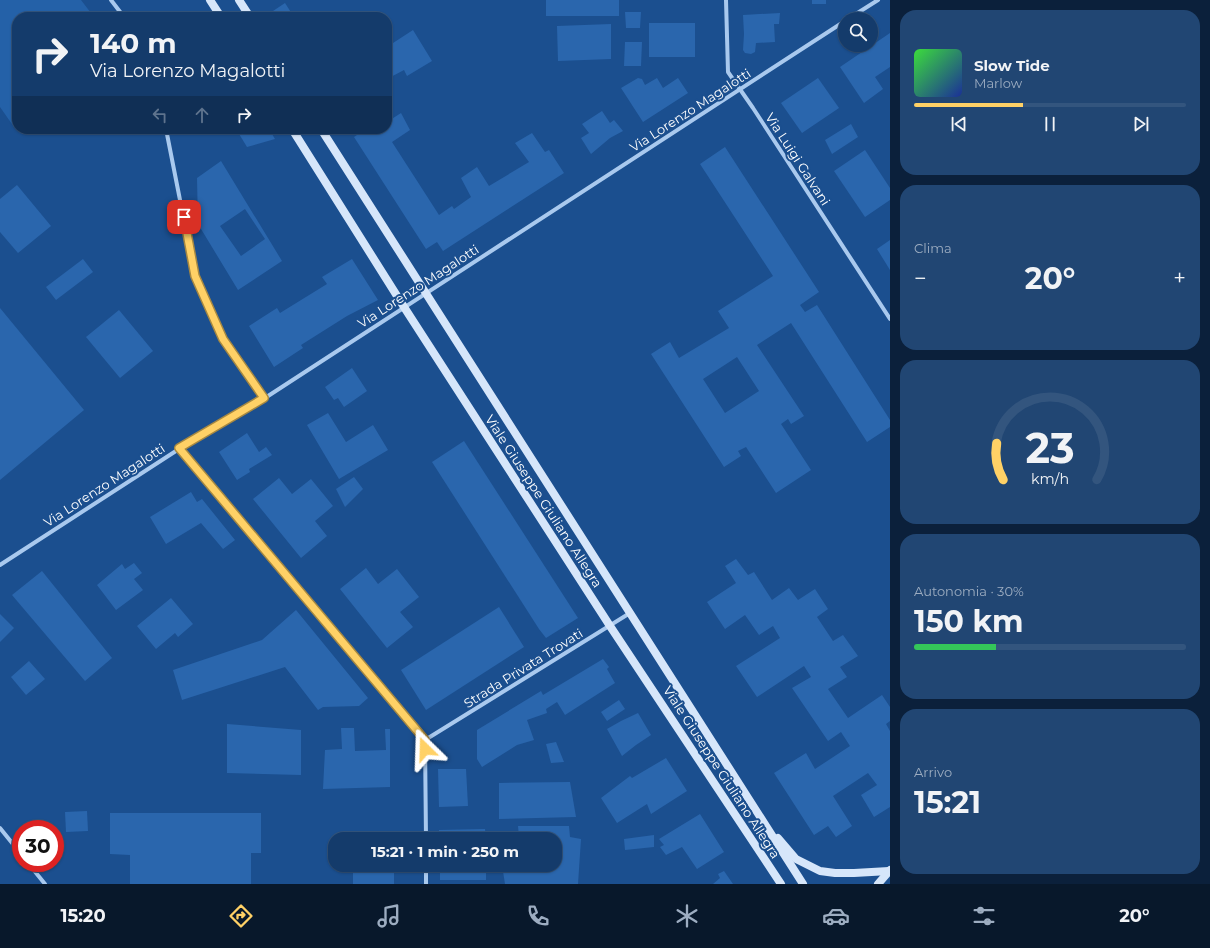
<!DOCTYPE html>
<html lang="it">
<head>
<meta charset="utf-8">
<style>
	body { margin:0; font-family:Montserrat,sans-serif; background:#214673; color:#f1f3f6; height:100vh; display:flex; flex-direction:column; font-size:15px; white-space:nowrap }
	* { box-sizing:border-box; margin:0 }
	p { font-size:13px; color:#9dadc1 }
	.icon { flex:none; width:22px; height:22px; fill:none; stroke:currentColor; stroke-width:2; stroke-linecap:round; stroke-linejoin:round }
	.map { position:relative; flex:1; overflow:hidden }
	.sheet { display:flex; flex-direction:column; gap:10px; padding:10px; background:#0b203b; width:320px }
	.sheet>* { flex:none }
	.banner { position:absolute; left:12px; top:12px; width:380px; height:122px; border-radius:16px; box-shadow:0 1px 3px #0004,0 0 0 1px #33557e; background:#143b6b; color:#f1f3f6; overflow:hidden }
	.controls { position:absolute; left:838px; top:12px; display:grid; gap:8px }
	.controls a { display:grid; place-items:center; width:40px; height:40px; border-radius:50%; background:#143b6b; box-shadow:0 1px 3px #0004,0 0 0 1px #33557e; font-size:20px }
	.speed { position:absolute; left:12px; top:820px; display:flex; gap:8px; font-size:20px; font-weight:700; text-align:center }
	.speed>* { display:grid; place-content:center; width:52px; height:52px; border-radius:50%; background:#143b6b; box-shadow:0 1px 3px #0004,0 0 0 1px #33557e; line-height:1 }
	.speed .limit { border:6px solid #d22; background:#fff; color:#111 }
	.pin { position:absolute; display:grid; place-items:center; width:34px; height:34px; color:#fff; margin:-17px; border-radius:8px; box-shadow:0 2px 6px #0006 }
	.me { position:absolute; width:44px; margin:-22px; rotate:338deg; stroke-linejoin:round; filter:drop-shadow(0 0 3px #0008) }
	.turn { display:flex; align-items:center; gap:14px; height:84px; padding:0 12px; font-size:18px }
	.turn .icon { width:52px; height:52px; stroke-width:2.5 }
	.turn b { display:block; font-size:28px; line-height:34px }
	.lanes { display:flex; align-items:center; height:38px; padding:0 12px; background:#0003; justify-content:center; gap:20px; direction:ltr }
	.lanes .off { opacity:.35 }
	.big { font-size:30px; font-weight:700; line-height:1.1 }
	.sheet .tile { flex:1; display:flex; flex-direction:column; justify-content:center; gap:6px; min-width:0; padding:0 14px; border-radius:16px; background:#214673 }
	.sheet .dial { align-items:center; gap:0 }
	.dial svg { height:104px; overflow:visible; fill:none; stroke:#33557e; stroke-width:7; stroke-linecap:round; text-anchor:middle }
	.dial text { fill:#f1f3f6; stroke:none }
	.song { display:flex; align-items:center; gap:12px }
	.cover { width:48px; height:48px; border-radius:6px; background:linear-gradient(135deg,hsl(120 70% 55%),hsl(230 70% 35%)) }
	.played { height:4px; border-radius:2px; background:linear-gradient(90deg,#ffd166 40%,#33557e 40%) }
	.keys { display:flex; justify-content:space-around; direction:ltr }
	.heat { display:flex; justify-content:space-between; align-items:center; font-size:22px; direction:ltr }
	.charge { height:6px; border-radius:3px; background:linear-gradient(90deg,#34c759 30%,#33557e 0) }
	.trip { position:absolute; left:328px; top:832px; width:234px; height:40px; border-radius:16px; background:#143b6b; box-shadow:0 1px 3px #0004,0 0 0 1px #33557e; font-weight:700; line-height:40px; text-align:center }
	.tabs { display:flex; height:64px; justify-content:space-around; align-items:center; background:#08182b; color:#9dadc1 }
	.tabs .icon { width:28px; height:28px }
	.tabs .selected { color:#ffd166 }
	.tabs b { font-size:18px; color:#f1f3f6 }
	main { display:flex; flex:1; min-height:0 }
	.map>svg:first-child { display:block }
</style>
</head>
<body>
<main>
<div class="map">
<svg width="890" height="884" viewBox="0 0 890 884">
	<rect width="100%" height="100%" fill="#1b4f8f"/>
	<!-- green -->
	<polygon fill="#2461a8" points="0,0 81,0 94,17 17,17 17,125 14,127 0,107"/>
	<!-- building -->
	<g fill="#2a66ad" fill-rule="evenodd">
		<rect x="546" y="0" width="73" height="16"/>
		<rect x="812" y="0" width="14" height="4"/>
		<polygon points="285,3 294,17 264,17"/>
		<polygon points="195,11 199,17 187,17"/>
		<polygon points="625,12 641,12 640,28 626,28"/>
		<polygon points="780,13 779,24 774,24 775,42 756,43 755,52 751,54 745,53 743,50 744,34 743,15"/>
		<rect x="649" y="23" width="46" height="34"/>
		<polygon points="611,24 611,59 558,61 557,26"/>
		<polygon points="413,30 432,61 407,76 404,70 387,79 387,39 388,38 393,43"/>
		<polygon points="890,33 890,67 875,77 883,89 864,103 840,67"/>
		<polygon points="625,42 642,42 641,66 624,66"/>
		<polygon points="638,78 642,79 645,85 657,78 663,88 678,78 688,93 643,122 621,88"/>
		<polygon points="818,78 839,108 802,133 781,103"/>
		<polygon points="602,111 610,123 614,120 623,131 610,138 591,154 581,138 589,133 582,124"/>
		<polygon points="401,113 410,130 392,142 439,215 452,206 454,209 471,197 461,178 477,167 489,186 529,162 515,143 532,133 545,152 549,150 564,173 443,251 437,242 426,249 354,137 366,129 387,129 387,122"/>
		<polygon points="851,124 858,137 832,154 825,140"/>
		<polygon points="236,129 269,129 275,139 247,147"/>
		<path d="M725,147L819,292L800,305L805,312L817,305L890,420V427L867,442L791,323L757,345L804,416L791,424L788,419L781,424L811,470L776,493L746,447L738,451L741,456L724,467L651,354L670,342L679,358L729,328L718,311L773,276L700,164ZM737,357L759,391L725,413L703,379Z"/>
		<polygon points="865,150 890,188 890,200 865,217 834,171"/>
		<path d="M221,161L282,261L238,290L198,224L197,178ZM245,209L265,239L241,256L220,226Z"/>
		<polygon points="17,185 51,226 18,253 0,232 0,199"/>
		<polygon points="890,240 890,270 877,249"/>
		<polygon points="83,259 93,272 56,300 46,287"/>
		<polygon points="352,259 378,300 347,316 301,345 303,348 274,367 249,326 277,308 280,313 327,284 322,277"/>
		<polygon points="0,308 84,410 0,480"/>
		<polygon points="119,310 153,351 120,378 86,337"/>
		<polygon points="352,368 367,391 344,407 338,398 334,400 325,387"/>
		<polygon points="328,413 346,442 373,425 388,450 339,479 307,425"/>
		<polygon points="247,433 259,452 266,447 272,455 249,469 250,472 237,480 219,452"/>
		<polygon points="464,441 578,618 546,638 539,629 432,462"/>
		<polygon points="354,477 363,489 345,507 336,489"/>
		<polygon points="279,478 292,494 311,479 333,506 315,521 327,536 301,558 253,499"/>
		<polygon points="191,492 197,502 202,499 235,540 223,549 201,523 166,544 150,517"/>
		<polygon points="736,559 748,575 754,572 772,600 789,588 798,600 815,589 828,609 817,617 833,641 843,635 858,656 840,667 847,677 828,689 848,718 882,695 890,707 890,721 886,724 890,731 890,807 874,817 861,795 877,785 868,773 833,796 852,826 836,837 828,826 814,835 774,773 806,753 815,769 850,746 841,732 828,741 792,688 811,677 804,666 757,697 736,666 780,638 773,626 759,635 745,615 725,629 707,602 736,583 725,566"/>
		<polygon points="134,563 142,573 134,579 143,590 116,610 97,585 122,564 125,569"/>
		<polygon points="366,568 378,584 397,569 419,597 400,612 413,627 387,648 340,589"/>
		<polygon points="42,571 112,658 85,681 12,595"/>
		<polygon points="171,598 193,624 178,637 175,633 156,649 137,626"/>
		<polygon points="499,607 524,647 426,710 401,670"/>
		<polygon points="296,610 368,698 359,706 323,707 318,710 285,667 182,700 173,670 262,640"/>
		<polygon points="0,614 14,628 0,642"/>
		<polygon points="603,659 609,667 607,669 615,683 565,715 557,702 546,709 547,713 527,720 534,740 517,745 482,767 477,759 477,730 541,691 543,695"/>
		<polygon points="29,661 45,679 26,695 11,677"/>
		<polygon points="619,700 625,709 607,721 601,712"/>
		<polygon points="638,713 651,735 636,745 622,756 607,729 621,721"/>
		<polygon points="227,724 301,730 301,775 227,773"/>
		<polygon points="341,728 354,728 355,751 386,750 385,729 390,729 390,787 323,789 325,750 342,749"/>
		<polygon points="556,742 564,762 551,763 546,744"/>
		<polygon points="666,758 687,791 651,814 647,804 617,823 601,798 630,776 632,778"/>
		<polygon points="438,769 466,769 468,806 439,807"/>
		<polygon points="570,782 576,817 499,819 499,783"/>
		<polygon points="87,811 88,831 66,832 65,812"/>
		<polygon points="110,813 261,813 261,853 251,853 251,884 130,884 130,855 110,854"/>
		<polygon points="700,814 724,852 697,869 682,847 666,855 660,847 664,845 659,839"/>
		<polygon points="518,826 569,826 570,837 581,839 578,884 505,884 502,865 555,865 555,839 519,837"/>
		<polygon points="485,829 486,839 439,839 439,830"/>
		<polygon points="654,835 654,847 625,850 624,839"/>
		<rect x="440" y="865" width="46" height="15"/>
		<polygon points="394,871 394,884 353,884 353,872"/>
		<polygon points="724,871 733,884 713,884 720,878 718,874"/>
	</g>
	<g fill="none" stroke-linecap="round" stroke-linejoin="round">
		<!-- street -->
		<g stroke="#a9c9ee" stroke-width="4">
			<polyline points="111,0 124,17"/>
			<polyline points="726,0 728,72 753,108 890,319"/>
			<polyline points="848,19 878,0"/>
			<polyline points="166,129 195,276 223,339 265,398"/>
			<polyline points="179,449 425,740 426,839"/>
			<polyline points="0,565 179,449 265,398 845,21"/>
			<polyline points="425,740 630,613"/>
			<polyline points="0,828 21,854"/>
			<polyline points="28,863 45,884"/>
			<polyline points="426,865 426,884"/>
		</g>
		<!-- secondary -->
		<g stroke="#d6e6fa" stroke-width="8">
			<polyline points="210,0 221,17"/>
			<polyline points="239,0 250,17"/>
			<polyline points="292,129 404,307 610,626 781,884"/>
			<polyline points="321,129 803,884"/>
			<polyline points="778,838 796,859 820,871 835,873 854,873 889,871"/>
			<polyline points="878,884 890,870"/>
		</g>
	</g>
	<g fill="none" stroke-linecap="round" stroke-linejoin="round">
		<!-- route casing -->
		<g stroke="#a68842" stroke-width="10">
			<polyline id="route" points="184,217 195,276 223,339 264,398 179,448 425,740 425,749"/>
		</g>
		<!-- route -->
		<use href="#route" stroke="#ffd166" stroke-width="7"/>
	</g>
	<g text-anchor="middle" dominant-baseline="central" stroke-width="4" stroke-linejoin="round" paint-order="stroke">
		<!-- street labels -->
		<g font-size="13" fill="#fff" stroke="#1b4f8f">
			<text transform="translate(690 110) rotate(-33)">Via Lorenzo Magalotti</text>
			<text transform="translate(798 159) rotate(57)">Via Luigi Galvani</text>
			<text transform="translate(418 286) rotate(-33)">Via Lorenzo Magalotti</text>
			<text transform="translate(104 485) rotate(-33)">Via Lorenzo Magalotti</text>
			<text transform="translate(544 501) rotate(57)">Viale Giuseppe Giuliano Allegra</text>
			<text transform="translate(523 668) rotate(-32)">Strada Privata Trovati</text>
			<text transform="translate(722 772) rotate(57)">Viale Giuseppe Giuliano Allegra</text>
		</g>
	</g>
</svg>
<div class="controls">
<a><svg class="icon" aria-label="search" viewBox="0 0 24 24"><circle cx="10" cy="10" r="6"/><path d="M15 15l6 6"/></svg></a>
</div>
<div class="speed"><div class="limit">30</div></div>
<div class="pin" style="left:184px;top:217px;background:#d93025"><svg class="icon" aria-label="arrive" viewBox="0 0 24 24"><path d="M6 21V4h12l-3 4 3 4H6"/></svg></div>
<svg class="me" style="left:425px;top:749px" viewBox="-20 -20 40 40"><path d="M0-17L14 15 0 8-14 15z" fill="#ffd166" stroke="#fff" stroke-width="4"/></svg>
<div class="trip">15:21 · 1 min · 250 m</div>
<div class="banner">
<div class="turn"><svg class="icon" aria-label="right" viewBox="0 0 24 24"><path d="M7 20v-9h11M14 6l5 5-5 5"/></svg><div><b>140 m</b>Via Lorenzo Magalotti</div></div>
<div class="lanes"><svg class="icon off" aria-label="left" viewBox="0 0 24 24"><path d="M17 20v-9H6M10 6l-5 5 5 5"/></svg><svg class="icon off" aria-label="ahead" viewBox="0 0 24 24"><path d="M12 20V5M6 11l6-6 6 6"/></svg><svg class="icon" aria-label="right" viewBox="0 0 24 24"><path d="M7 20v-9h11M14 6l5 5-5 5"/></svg></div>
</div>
</div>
<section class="sheet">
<div class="tile">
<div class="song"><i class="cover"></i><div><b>Slow Tide</b><p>Marlow</p></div></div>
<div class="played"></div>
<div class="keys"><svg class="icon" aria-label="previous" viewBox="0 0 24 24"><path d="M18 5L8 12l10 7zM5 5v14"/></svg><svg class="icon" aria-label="pause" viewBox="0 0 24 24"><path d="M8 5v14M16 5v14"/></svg><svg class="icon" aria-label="next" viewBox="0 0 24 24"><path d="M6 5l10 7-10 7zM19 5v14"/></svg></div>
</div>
<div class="tile"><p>Clima</p>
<div class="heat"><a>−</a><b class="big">20°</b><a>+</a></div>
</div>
<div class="tile dial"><svg viewBox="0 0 100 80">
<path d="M14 69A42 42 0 1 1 86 69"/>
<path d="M14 69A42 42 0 0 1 9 41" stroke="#ffd166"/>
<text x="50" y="56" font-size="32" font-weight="700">23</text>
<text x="50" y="72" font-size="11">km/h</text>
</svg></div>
<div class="tile"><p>Autonomia · 30%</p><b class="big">150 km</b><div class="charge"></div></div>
<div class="tile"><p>Arrivo</p><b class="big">15:21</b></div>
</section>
</main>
<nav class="tabs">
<b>15:20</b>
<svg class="icon selected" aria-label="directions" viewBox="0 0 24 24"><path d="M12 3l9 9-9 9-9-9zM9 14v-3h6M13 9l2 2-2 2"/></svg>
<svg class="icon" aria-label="music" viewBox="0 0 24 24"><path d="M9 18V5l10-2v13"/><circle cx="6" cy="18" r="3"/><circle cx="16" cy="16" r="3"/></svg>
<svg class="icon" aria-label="phone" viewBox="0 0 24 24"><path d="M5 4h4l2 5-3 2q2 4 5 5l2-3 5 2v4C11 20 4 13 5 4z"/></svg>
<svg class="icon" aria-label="climate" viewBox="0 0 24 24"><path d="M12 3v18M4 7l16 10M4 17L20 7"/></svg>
<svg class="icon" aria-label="car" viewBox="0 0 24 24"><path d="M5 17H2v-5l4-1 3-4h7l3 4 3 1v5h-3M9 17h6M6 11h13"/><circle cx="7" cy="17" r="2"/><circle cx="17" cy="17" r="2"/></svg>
<svg class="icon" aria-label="filters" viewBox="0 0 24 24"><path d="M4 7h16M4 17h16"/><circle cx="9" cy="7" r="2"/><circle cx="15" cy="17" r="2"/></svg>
<b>20°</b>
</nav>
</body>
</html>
